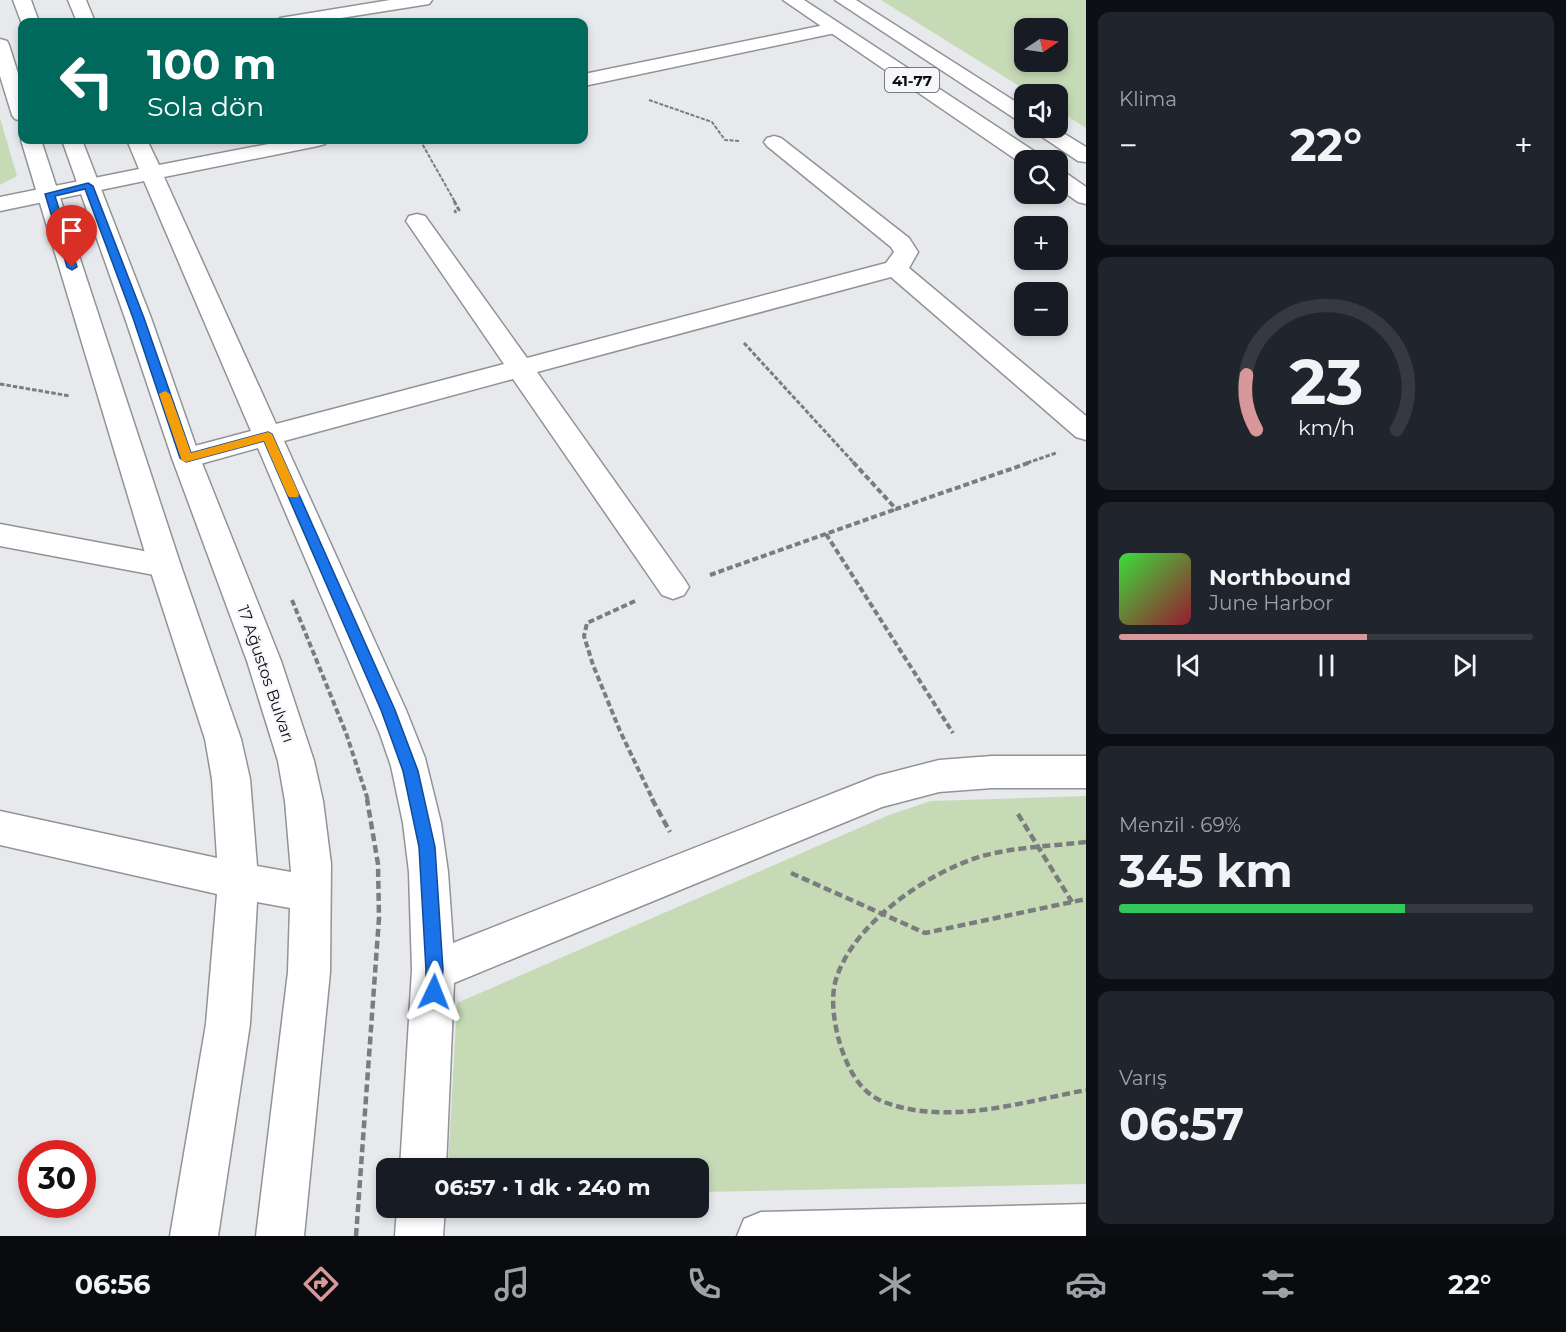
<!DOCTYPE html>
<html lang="tr">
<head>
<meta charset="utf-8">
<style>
	body { margin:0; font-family:Montserrat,sans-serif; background:#20242c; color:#f1f3f6; height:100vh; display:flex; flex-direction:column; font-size:22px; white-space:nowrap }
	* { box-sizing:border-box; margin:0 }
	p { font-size:20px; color:#9ea1a6 }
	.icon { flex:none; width:33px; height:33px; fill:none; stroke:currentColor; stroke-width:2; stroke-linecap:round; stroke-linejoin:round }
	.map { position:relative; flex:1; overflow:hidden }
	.side { display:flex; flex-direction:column; gap:12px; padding:12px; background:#0d0f14; width:480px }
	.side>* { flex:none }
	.guide { position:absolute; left:18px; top:18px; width:570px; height:126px; border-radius:12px; box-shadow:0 3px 9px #0003; background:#00695c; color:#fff; overflow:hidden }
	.needle { width:39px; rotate:77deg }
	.tools { position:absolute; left:1014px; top:18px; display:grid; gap:12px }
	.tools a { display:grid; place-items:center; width:54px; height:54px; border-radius:12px; background:#171b24; box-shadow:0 3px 9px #0003; font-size:30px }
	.speed { position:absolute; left:18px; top:1140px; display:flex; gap:12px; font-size:30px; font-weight:700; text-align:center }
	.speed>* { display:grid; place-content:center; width:78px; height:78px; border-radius:50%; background:#171b24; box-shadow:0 3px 9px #0003; line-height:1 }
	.speed .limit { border:9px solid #d22; background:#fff; color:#111 }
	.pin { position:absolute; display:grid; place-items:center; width:51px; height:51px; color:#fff; margin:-62px -26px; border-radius:50% 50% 50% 0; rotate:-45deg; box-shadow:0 0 6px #0007 }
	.pin .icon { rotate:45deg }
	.me { position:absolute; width:66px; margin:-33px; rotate:2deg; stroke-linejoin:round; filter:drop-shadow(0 0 4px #0008) }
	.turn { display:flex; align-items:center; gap:21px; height:126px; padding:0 30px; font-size:27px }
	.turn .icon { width:78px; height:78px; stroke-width:2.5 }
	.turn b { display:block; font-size:42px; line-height:51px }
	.big { font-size:45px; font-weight:700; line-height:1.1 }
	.side .widget { flex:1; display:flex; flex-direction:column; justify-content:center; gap:9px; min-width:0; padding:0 21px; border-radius:12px; background:#20242c }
	.side .dial { align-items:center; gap:0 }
	.dial svg { height:156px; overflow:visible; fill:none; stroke:#363941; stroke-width:7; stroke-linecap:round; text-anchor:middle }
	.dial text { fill:#f1f3f6; stroke:none }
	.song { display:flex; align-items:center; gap:18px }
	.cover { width:72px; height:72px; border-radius:9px; background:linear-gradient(135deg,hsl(120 70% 55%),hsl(350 70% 35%)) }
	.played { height:6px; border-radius:3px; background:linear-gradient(90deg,#d7979b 60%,#363941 60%) }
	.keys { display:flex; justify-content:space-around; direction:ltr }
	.heat { display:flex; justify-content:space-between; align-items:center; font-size:33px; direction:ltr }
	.charge { height:9px; border-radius:4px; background:linear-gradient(90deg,#34c759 69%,#363941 0) }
	.trip { position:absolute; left:376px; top:1158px; width:333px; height:60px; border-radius:12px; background:#171b24; box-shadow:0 3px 9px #0003; font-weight:700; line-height:60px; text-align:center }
	.menu { display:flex; height:96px; justify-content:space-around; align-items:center; background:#090b0e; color:#9ea1a6 }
	.menu .icon { width:42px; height:42px }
	.menu .selected { color:#d7979b }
	.menu b { font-size:27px; color:#f1f3f6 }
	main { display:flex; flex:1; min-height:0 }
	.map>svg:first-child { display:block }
</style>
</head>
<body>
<main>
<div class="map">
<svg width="1086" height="1236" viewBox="0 0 1086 1236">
	<rect width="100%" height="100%" fill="#e7e9ed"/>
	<!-- green -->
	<g fill="#c7dab6" fill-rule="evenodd">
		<path d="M881,0H1086V128L1058,110V94H1032ZM1024,28H1058V62H1024Z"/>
		<polygon points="0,118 17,176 0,185"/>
		<polygon points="1086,796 1086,1184 699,1192 699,1168 448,1168 457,1003 889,815 931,801"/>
	</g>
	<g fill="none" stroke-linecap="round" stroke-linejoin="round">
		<!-- street casing -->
		<g stroke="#919396" stroke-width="3">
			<g id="street">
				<polygon points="68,0 86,0 95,22 77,22"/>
				<polygon points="390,0 432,0 429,4 423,5 316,22 277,22 280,18 286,17"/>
				<polygon points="834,23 840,24 843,28 840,32 584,86 584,74"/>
				<polygon points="774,136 781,138 909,238 918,252 909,268 1086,416 1086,440 1076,437 891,277 537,372 684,579 689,587 684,595 673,599 662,595 513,379 284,441 406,710 425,758 441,823 448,872 453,943 877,776 939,760 992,756 1086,756 1086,788 992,788 939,792 882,807 454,983 446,1168 400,1168 412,970 409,872 403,823 391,766 380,734 258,448 186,468 176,465 172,458 176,451 251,431 144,181 0,211 0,197 139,169 127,140 147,140 159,165 289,140 328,140 325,144 318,146 164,177 276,424 504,364 406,221 409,216 417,214 425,216 527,358 886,263 894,252 891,247 767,146 764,142 767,138"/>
				<polygon points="0,524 165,555 176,558 181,566 176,574 165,577 0,546"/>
				<polygon points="1086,1204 1086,1236 737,1236 744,1219 761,1212"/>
				<polygon points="397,1208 445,1208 443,1236 395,1236"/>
			</g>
		</g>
		<!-- secondary casing -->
		<g stroke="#919396" stroke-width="3">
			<g id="secondary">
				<polygon points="13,0 31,0 39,22 22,24"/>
				<polygon points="0,39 7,41 9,45 22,86 22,121 15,119 12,115 0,76"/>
				<polygon points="22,137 22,140 41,140 181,566 241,739 250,779 257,866 291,872 285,801 278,761 247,661 172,458 125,318 62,140 82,140 151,318 200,458 281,661 314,761 323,801 331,864 330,972 304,1236 256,1236 288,972 290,908 257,902 250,1024 218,1236 170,1236 206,1024 217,894 0,845 0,811 217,858 212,779 205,739 149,566 21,140"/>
			</g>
		</g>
		<!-- highway casing -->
		<g stroke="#919396" stroke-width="3">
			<g id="highway">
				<polygon points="783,0 804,0 1040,155 1043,160 1024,160 1024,165"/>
				<polygon points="835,0 856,0 1024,107 1024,122 1017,120"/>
				<polygon points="1032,128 1055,128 1086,147 1086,162 1078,161 1035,132"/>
				<polygon points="1058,171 1066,173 1086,187 1086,204 1078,202 1058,188"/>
			</g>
		</g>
		<!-- path-far3 -->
		<g stroke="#7b7c7f" stroke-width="2" stroke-dasharray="4 1.5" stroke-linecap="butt">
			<polyline points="649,100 712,122 725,140 739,141"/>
			<polyline points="420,140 455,202"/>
		</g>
		<!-- path-far2 -->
		<g stroke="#7b7c7f" stroke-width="3" stroke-dasharray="4.5 2" stroke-linecap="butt">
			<polyline points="454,201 459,210 454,212"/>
			<polyline points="744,343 854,463"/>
			<polyline points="0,384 70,396"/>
			<polyline points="1027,463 1056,453"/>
		</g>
		<!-- path-far1 -->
		<g stroke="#7b7c7f" stroke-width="4" stroke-dasharray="6 3" stroke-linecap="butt">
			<polyline points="853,462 896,509 1031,462"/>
			<polyline points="826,534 953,733"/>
			<polyline points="710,575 896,509"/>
			<polyline points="292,600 346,733 368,800"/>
			<polyline points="635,601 587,623 584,636 593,665 620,731 653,800"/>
		</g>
		<!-- path -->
		<g stroke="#7b7c7f" stroke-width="4.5" stroke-dasharray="8 4" stroke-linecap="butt">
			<polyline points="652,799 670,832"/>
			<polyline points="1018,814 1072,902"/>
			<path d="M1086,842C1052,846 1016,847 982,856C928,872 850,925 835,983C831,1000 834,1020 838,1037C845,1062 857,1092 884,1102C947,1126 1023,1102 1086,1090"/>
			<polyline points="791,873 925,933 1086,899"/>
			<polyline points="356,1236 379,918 378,864 367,799"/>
		</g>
		<!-- street -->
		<use href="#street" fill="#fff" fill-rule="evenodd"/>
		<!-- secondary -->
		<use href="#secondary" fill="#fff" fill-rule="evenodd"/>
		<!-- highway -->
		<use href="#highway" fill="#fff" fill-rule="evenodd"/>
	</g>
	<!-- route -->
	<polygon fill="#1a73e8" stroke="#114b97" stroke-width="1.5" points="88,183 93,186 144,318 191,453 268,432 272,434 395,710 418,771 435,847 443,970 440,998 434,1001 427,998 425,992 426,970 419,847 403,771 381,710 264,441 186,462 180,458 133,318 85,189 55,196 77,267 72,270 67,267 45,194"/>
	<!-- slow -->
	<polygon fill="#f59e0b" points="165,391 170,394 191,453 268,432 272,434 299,494 298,497 289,497 287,494 264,441 186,462 182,461 159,394"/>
	<g text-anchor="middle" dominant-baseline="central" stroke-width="4.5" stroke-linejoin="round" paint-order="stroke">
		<!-- shield labels -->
		<rect fill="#f5f7fa" stroke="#535456" stroke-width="1.5" x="885" y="68" width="54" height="24" rx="4.5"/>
		<g font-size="15" font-weight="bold" fill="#0e0e10">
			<text x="912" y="80">41-77</text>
		</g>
		<!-- street labels -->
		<g font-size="16" fill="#0e0e10" stroke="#f5f7fa">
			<text transform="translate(266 674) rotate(71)">17 Ağustos Bulvarı</text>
		</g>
	</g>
</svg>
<div class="tools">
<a><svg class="needle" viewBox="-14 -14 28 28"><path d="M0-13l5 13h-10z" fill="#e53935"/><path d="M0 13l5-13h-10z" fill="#9ea1a6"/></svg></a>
<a><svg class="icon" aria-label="sound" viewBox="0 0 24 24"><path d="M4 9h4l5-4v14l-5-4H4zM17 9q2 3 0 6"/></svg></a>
<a><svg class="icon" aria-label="search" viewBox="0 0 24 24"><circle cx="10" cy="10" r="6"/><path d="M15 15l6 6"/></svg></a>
<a>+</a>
<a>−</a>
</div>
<div class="speed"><div class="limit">30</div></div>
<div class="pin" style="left:72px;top:267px;background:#d93025"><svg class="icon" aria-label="arrive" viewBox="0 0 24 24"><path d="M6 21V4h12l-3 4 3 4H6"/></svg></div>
<svg class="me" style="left:434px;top:992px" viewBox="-20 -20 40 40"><path d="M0-17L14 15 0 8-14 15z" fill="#1a73e8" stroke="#fff" stroke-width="4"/></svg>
<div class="trip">06:57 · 1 dk · 240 m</div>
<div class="guide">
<div class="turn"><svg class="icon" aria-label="left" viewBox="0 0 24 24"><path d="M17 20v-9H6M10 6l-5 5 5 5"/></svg><div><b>100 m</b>Sola dön</div></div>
</div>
</div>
<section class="side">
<div class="widget"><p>Klima</p>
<div class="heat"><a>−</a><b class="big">22°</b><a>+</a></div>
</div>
<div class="widget dial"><svg viewBox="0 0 100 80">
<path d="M14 69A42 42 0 1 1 86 69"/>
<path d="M14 69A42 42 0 0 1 9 41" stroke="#d7979b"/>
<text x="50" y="56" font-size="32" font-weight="700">23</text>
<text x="50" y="72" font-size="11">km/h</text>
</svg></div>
<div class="widget">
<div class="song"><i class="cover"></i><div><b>Northbound</b><p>June Harbor</p></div></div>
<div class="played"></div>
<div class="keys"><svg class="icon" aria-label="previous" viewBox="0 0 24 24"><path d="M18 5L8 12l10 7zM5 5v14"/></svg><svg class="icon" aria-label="pause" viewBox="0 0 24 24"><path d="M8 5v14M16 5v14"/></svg><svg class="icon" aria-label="next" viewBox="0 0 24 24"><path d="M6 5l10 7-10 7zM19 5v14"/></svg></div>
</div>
<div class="widget"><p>Menzil · 69%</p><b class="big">345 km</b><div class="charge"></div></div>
<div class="widget"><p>Varış</p><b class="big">06:57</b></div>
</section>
</main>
<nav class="menu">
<b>06:56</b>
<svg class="icon selected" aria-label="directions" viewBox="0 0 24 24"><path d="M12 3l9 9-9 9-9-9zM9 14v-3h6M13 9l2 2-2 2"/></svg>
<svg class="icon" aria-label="music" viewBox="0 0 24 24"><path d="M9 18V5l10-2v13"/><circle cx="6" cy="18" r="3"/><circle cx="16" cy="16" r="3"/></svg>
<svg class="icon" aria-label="phone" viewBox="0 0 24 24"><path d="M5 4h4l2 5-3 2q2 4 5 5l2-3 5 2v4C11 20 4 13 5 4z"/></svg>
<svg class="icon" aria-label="climate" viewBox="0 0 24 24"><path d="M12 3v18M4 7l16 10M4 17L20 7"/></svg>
<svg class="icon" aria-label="car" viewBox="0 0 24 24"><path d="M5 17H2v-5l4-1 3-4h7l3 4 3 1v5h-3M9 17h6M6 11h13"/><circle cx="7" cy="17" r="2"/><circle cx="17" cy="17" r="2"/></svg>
<svg class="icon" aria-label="filters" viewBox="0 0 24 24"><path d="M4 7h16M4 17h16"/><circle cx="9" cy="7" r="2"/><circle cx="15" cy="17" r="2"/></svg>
<b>22°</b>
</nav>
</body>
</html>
